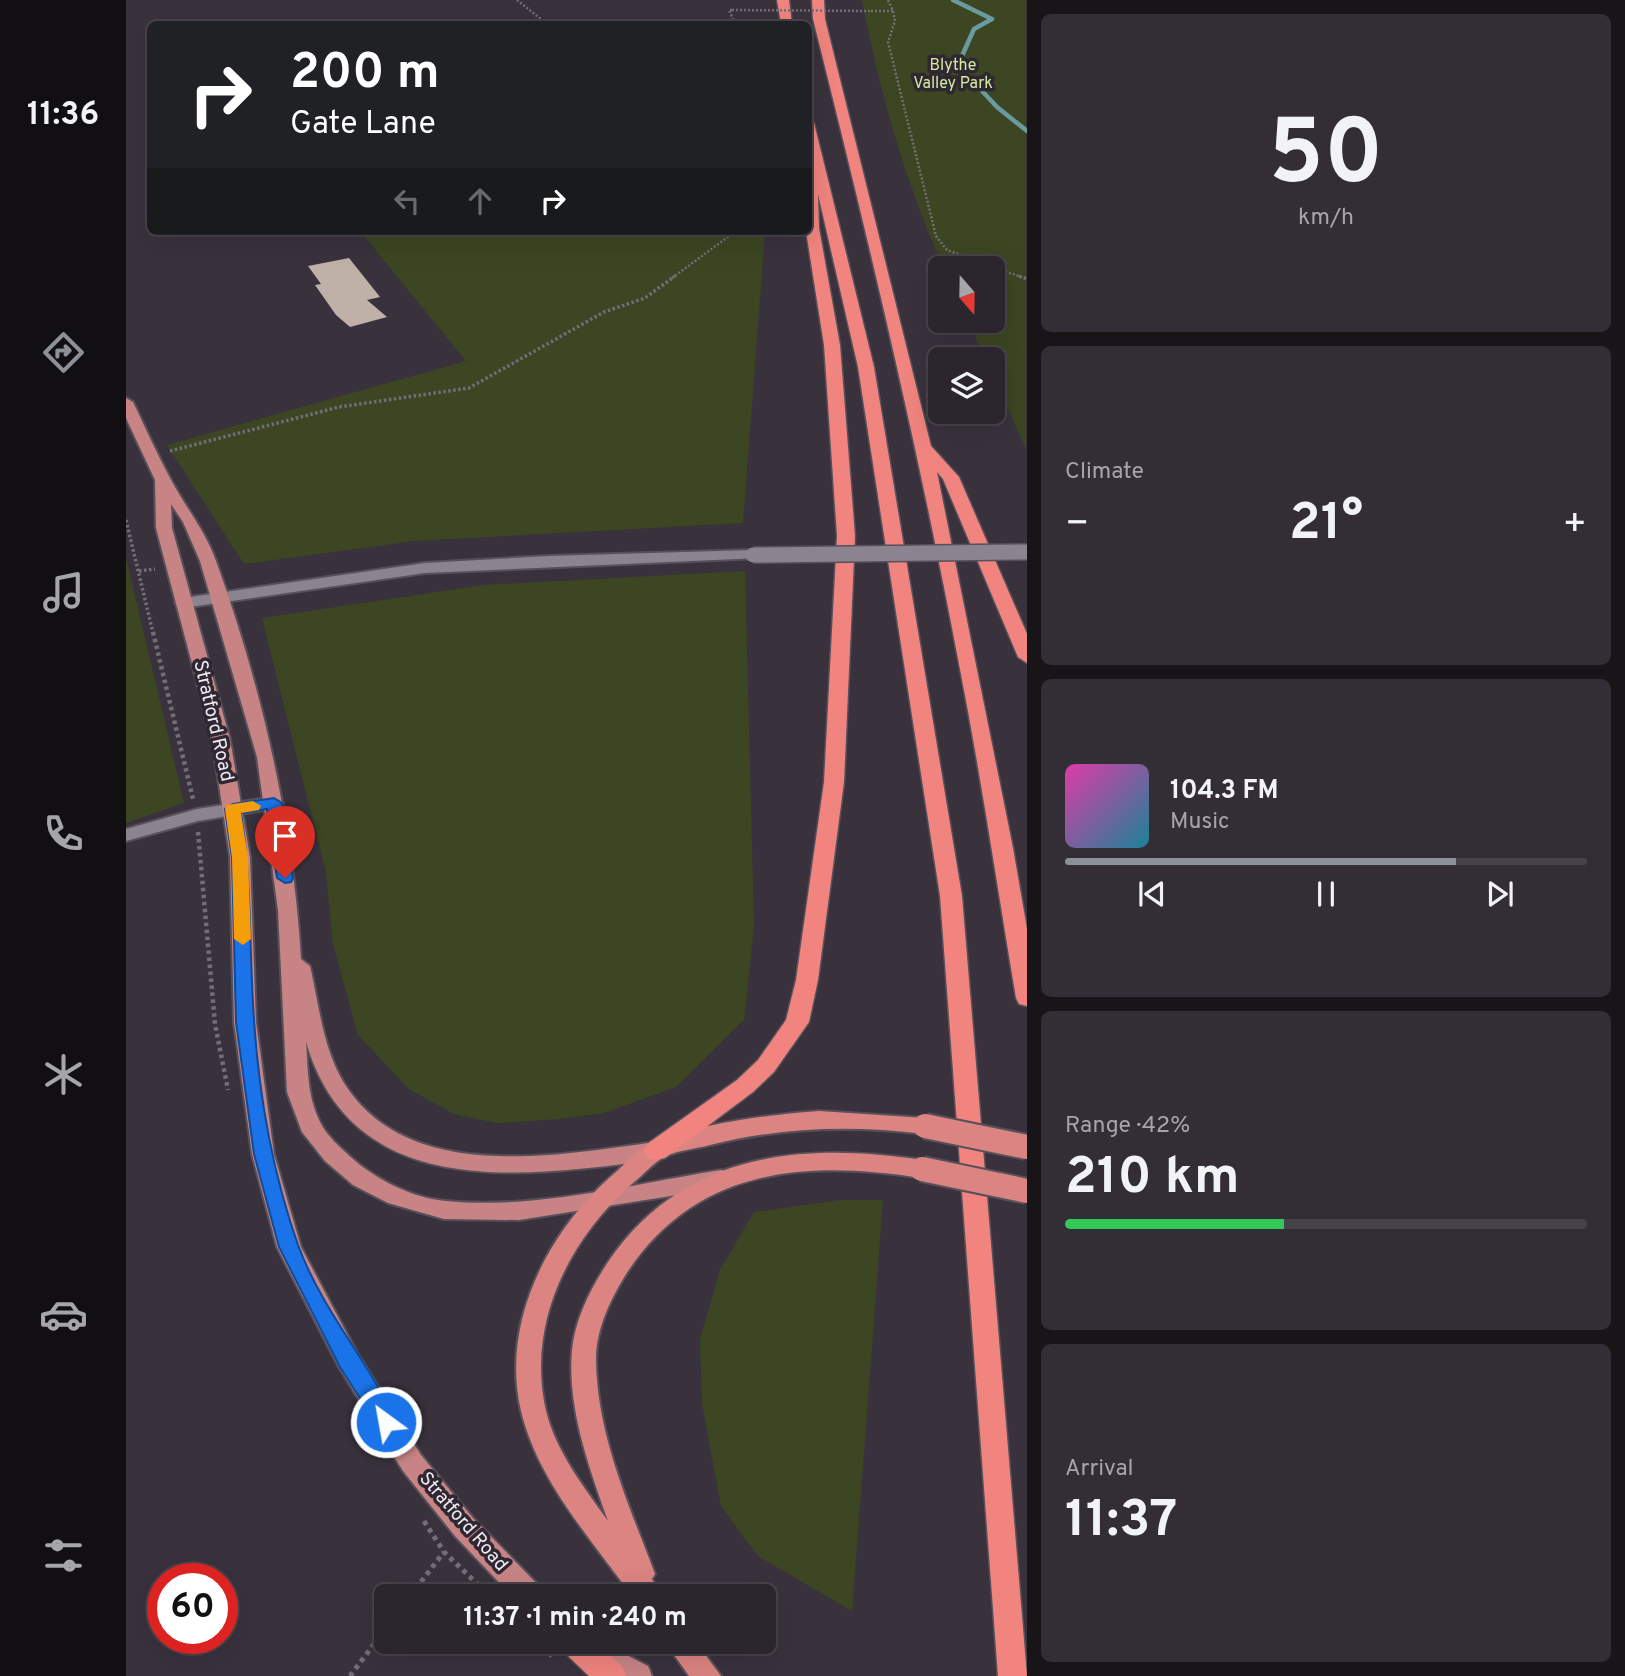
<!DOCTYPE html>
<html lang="en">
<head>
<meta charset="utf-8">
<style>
	body { margin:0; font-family:Overpass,sans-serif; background:#332e36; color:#f1f3f6; height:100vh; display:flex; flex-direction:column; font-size:26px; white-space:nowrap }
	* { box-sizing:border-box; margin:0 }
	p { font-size:23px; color:#a6a5aa }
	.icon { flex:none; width:38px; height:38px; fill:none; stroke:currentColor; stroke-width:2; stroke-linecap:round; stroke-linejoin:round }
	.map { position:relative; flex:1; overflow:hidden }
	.details { display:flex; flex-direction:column; gap:14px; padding:14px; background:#181519; width:598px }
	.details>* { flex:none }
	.guide { position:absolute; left:21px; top:21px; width:665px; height:214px; border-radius:10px; box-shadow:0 7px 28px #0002,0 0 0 2px #47434a; background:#202124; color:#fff; overflow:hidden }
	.needle { width:46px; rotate:160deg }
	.controls { position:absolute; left:802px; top:256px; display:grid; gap:14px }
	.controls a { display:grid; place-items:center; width:77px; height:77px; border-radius:10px; background:#2b262e; box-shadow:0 7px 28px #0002,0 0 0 2px #47434a; font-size:35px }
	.speed { position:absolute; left:21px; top:1563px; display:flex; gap:14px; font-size:35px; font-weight:700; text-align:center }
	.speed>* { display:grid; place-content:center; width:91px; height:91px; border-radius:50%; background:#2b262e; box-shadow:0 7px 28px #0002,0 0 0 2px #47434a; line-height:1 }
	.speed .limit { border:10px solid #d22; background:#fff; color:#111 }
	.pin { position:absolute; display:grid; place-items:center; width:60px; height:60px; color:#fff; margin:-72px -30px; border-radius:50% 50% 50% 0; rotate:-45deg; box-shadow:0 0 7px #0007 }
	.pin .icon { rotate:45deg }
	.me { position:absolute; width:77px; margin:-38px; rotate:328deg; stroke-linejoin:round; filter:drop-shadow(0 0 5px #0008) }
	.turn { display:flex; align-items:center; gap:24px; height:147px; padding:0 28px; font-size:32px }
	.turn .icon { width:91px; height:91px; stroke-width:2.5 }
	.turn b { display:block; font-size:49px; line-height:60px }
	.lanes { display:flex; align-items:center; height:66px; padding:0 28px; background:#0003; justify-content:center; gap:35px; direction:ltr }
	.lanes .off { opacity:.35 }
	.big { font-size:52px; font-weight:700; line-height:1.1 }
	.details .tile { flex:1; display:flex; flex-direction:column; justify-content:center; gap:10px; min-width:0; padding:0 24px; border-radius:10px; background:#332e36 }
	.details .dial { align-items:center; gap:0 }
	.dial b { font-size:91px; line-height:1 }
	.song { display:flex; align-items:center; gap:21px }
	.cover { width:84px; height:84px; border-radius:10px; background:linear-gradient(135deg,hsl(320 70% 55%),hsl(190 70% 35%)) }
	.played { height:7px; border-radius:4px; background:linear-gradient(90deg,#8c9099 75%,#47434a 75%) }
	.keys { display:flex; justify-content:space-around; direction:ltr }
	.heat { display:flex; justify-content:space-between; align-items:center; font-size:38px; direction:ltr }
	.charge { height:10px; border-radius:5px; background:linear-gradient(90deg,#34c759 42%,#47434a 0) }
	.trip { position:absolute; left:248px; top:1584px; width:402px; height:70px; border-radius:10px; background:#2b262e; box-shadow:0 7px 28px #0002,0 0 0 2px #47434a; font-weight:700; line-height:70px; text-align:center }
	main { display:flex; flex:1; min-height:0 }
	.tabs { display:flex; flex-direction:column; width:126px; justify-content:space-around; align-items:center; background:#110f12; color:#a6a5aa }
	.tabs .icon { width:49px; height:49px }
	.tabs .active { color:#8c9099 }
	.tabs b { font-size:32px; color:#f1f3f6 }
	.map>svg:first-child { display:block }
</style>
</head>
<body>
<main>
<nav class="tabs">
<b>11:36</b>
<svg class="icon active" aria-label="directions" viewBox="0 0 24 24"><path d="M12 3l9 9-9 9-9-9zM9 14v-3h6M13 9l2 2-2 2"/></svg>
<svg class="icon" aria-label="music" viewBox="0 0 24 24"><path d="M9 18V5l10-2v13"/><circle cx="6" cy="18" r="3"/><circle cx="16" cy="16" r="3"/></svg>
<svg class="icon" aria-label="phone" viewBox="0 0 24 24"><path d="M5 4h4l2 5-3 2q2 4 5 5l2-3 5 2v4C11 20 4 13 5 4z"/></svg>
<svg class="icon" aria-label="climate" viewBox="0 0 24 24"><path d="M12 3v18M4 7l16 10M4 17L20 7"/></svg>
<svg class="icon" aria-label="car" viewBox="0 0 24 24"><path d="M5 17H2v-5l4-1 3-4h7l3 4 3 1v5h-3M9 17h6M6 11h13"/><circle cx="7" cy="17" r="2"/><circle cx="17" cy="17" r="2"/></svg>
<svg class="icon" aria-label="filters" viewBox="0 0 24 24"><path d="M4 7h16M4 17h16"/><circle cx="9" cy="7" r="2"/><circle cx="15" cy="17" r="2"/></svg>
</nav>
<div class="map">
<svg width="901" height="1676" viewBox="0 0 901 1676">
	<rect width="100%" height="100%" fill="#39323d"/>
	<!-- green -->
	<g fill="#3c4622">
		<path d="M736,0H900V449L866,374V359H859L842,320H866V268H818C779,182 754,93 736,0Z"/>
		<polygon points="234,231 639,231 617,523 288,541 118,564 41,445 340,361"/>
		<polygon points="0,558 58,803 0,823"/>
		<polygon points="619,571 628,926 618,1020 550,1087 478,1113 434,1119 370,1123 328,1114 283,1089 232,1035 207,944 200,872 136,618 358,585"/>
		<polygon points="714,1200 757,1200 726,1611 632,1556 595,1506 576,1404 574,1339 594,1270 628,1212"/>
	</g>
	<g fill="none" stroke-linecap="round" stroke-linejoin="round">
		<!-- stream -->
		<polyline stroke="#6a9b9f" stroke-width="4.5" points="827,0 866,19 848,29 832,65 871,107 901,131"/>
	</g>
	<!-- building -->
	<polygon fill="#c0b1a8" points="223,258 254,297 241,300 261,317 224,327 210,315 189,285 195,284 182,266"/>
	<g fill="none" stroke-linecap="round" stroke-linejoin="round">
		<!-- minor casing -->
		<g stroke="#57505a" stroke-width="4">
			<polygon id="minor" points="627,550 633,552 633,558 299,573 57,608 49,603 57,598 299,563 422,556"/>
		</g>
		<!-- tertiary casing -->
		<g stroke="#57505a" stroke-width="4">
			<polygon id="tertiary" points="148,797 157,803 155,807 72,821 0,841 0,829 71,809"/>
		</g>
		<!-- primary casing -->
		<g stroke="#57505a" stroke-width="4">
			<g id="primary">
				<path d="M0,398L7,402C19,427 31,454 44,478C59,507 79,530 90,561C136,688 167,824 175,959L184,966C193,1005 197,1049 218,1083C282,1185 432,1155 530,1142L538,1145L541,1151L538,1157L530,1160C400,1176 228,1204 180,1042C182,1069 181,1095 193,1120C200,1136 216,1149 228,1160C253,1181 287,1198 320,1201C408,1210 507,1184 595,1170L603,1173L606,1179L603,1185L595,1188L393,1220L318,1219L262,1203L227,1185L199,1161L176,1132L161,1092L152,910L131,757L74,561L57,522L45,504L46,528L104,739L124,857L130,1022L148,1154L175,1247L231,1353L295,1455L347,1518L414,1587L418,1596H386L329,1536L277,1471L213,1367L151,1247L126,1154L108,1022L104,857L86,739L30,528L29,480L0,418Z"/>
				<polygon points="435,1642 475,1642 522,1666 526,1676 485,1676 439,1651"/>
			</g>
		</g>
		<!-- trunk casing -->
		<g stroke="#57505a" stroke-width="4">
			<g id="trunk">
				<path d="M693,1111L799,1118L807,1120L810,1126L807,1132L799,1134C725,1125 656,1127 584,1145C569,1149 552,1150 538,1157C526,1164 516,1176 506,1184C442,1240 400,1325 420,1411C430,1452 458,1487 482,1521C463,1467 441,1408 446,1350C449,1319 465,1288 482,1262C557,1152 675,1142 796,1160L804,1163L807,1169L804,1175L796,1178C683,1160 572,1166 502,1271C485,1298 470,1328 470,1360C471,1435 503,1505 529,1574L526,1579L536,1596H506C465,1539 412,1481 395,1411C374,1322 423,1229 490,1172C500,1163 510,1151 522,1145C561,1125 648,1114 693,1111Z"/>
				<polygon points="539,1642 570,1642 595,1676 563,1676"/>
			</g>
		</g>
		<!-- motorway casing -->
		<g stroke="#57505a" stroke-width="3">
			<g id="motorway">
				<polygon points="651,0 663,0 666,24 655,24"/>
				<path d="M686,0H698L699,19L805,446L833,477L901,634V663L892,657L817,479L811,472L887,848L901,929V1006L893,1004L890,998C871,886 855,775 833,664C792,447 741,233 687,19Z"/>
				<polygon points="682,119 688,123 748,367 836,896 901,1676 872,1676 814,896 732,367 692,194 693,228 714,345 729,536 718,782 692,980 683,1022 648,1072 627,1092 539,1158 530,1160 521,1158 518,1151 521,1144 611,1080 632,1060 660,1020 670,980 698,782 711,536 698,345 680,231 682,231 682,170 686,169 682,153"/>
				<polygon points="441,1642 470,1642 496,1666 500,1676 463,1676 443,1657 439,1647"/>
			</g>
		</g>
		<!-- path-far3 -->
		<g stroke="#736d77" stroke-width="2.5" stroke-dasharray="2 2" stroke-linecap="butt">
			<polyline points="391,0 421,24"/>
			<polyline points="606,10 603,10 609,24"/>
			<polyline points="745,11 767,11 762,0"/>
			<polyline points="767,11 769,21 762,42 810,236 821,250 898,278"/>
			<polyline points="546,278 610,231"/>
		</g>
		<!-- path-far2 -->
		<g stroke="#736d77" stroke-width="3.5" stroke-dasharray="2.5 2.5" stroke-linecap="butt">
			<polyline points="893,276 901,279"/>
			<polyline points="44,451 213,407 343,388 478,312 519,298 549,276"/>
			<polyline points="0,520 27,633"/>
			<polyline points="13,571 29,569"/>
		</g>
		<!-- path-far1 -->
		<g stroke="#736d77" stroke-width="4.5" stroke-dasharray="3.5 3.5" stroke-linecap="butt">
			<polyline points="27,632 67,799"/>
			<polyline points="72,832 89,1024 102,1090"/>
		</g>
		<!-- path -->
		<g stroke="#736d77" stroke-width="5" stroke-dasharray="4.5 4.5" stroke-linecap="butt">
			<polyline points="298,1521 318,1552 364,1596"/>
			<polyline points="284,1596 318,1552"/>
			<polyline points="411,1642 426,1656"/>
			<polyline points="224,1676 261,1627"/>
		</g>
		<!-- minor -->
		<use href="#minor" fill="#8b838f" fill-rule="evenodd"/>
		<!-- tertiary -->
		<use href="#tertiary" fill="#8b838f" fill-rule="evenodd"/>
		<!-- primary -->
		<use href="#primary" fill="#c88485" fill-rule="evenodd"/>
		<!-- trunk -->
		<use href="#trunk" fill="#dc8482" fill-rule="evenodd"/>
		<!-- motorway -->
		<use href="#motorway" fill="#f1847e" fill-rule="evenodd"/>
		<!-- minor-bridge casing -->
		<g stroke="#57505a" stroke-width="18" stroke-linecap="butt">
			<polyline id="minor-bridge" points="627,555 901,552"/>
		</g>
		<!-- trunk-bridge casing -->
		<g stroke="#57505a" stroke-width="28" stroke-linecap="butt">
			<g id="trunk-bridge">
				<polyline points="799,1126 901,1147"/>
				<polyline points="796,1169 901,1191"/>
			</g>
		</g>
		<!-- path-bridge -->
		<polyline stroke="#736d77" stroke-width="2.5" stroke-dasharray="2 2" stroke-linecap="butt" points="606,10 745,11"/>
		<!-- minor-bridge -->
		<use href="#minor-bridge" stroke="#8b838f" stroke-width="15"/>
		<!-- trunk-bridge -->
		<use href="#trunk-bridge" stroke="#dc8482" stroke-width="24"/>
	</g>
	<!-- route -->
	<path fill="#1a73e8" stroke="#114b97" stroke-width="2" d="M148,798L156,803L167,878L165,882L159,883L151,878L141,809L115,813C126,882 123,951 128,1020C133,1095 147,1174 172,1245C195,1308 242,1361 271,1422L267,1428L260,1431L253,1428L214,1367L153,1247L128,1154L110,1022L106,858L99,809L107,804Z"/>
	<!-- slow -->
	<polygon fill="#f59e0b" points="127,801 135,806 133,810 115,813 122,858 125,939 117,945 108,939 106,858 99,809 101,805"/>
	<g text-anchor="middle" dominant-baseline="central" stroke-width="7" stroke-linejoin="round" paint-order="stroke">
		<!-- far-park labels -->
		<g font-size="16" fill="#d6eca0" stroke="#2f2833">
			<text x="827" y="66">Blythe<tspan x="827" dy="18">Valley Park</tspan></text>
		</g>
		<!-- street labels -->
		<g font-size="19" fill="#efebf2" stroke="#2f2833">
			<text transform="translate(87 721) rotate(77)">Stratford Road</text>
			<text transform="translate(337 1522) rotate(49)">Stratford Road</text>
		</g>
	</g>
</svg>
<div class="controls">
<a><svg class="needle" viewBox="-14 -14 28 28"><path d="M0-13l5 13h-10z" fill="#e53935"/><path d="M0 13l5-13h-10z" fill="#a6a5aa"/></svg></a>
<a><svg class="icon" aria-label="layers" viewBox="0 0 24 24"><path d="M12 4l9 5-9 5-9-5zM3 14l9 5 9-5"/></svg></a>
</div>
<div class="speed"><div class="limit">60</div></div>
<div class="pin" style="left:159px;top:878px;background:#d93025"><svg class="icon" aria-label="arrive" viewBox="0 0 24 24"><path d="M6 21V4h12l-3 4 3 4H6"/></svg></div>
<svg class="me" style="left:260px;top:1422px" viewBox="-20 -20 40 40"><circle r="17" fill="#1a73e8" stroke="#fff" stroke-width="3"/><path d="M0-11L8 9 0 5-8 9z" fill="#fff"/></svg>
<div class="trip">11:37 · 1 min · 240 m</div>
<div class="guide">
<div class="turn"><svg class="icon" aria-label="right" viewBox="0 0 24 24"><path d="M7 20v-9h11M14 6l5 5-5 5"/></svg><div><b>200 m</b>Gate Lane</div></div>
<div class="lanes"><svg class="icon off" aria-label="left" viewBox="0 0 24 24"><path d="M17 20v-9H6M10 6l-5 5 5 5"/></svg><svg class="icon off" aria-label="ahead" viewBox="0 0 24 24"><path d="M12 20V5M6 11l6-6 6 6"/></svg><svg class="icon" aria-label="right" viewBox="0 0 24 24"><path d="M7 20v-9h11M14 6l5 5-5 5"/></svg></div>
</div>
</div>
<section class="details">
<div class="tile dial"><b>50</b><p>km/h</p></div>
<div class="tile"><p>Climate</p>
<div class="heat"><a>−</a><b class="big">21°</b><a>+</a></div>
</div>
<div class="tile">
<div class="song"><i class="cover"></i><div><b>104.3 FM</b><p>Music</p></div></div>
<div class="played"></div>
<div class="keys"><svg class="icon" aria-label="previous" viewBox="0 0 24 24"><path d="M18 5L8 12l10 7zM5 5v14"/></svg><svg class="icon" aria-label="pause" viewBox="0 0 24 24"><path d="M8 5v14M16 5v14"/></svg><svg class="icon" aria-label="next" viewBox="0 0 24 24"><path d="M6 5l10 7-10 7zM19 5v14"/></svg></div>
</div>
<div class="tile"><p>Range · 42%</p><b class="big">210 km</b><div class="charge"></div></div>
<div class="tile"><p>Arrival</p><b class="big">11:37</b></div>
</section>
</main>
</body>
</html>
